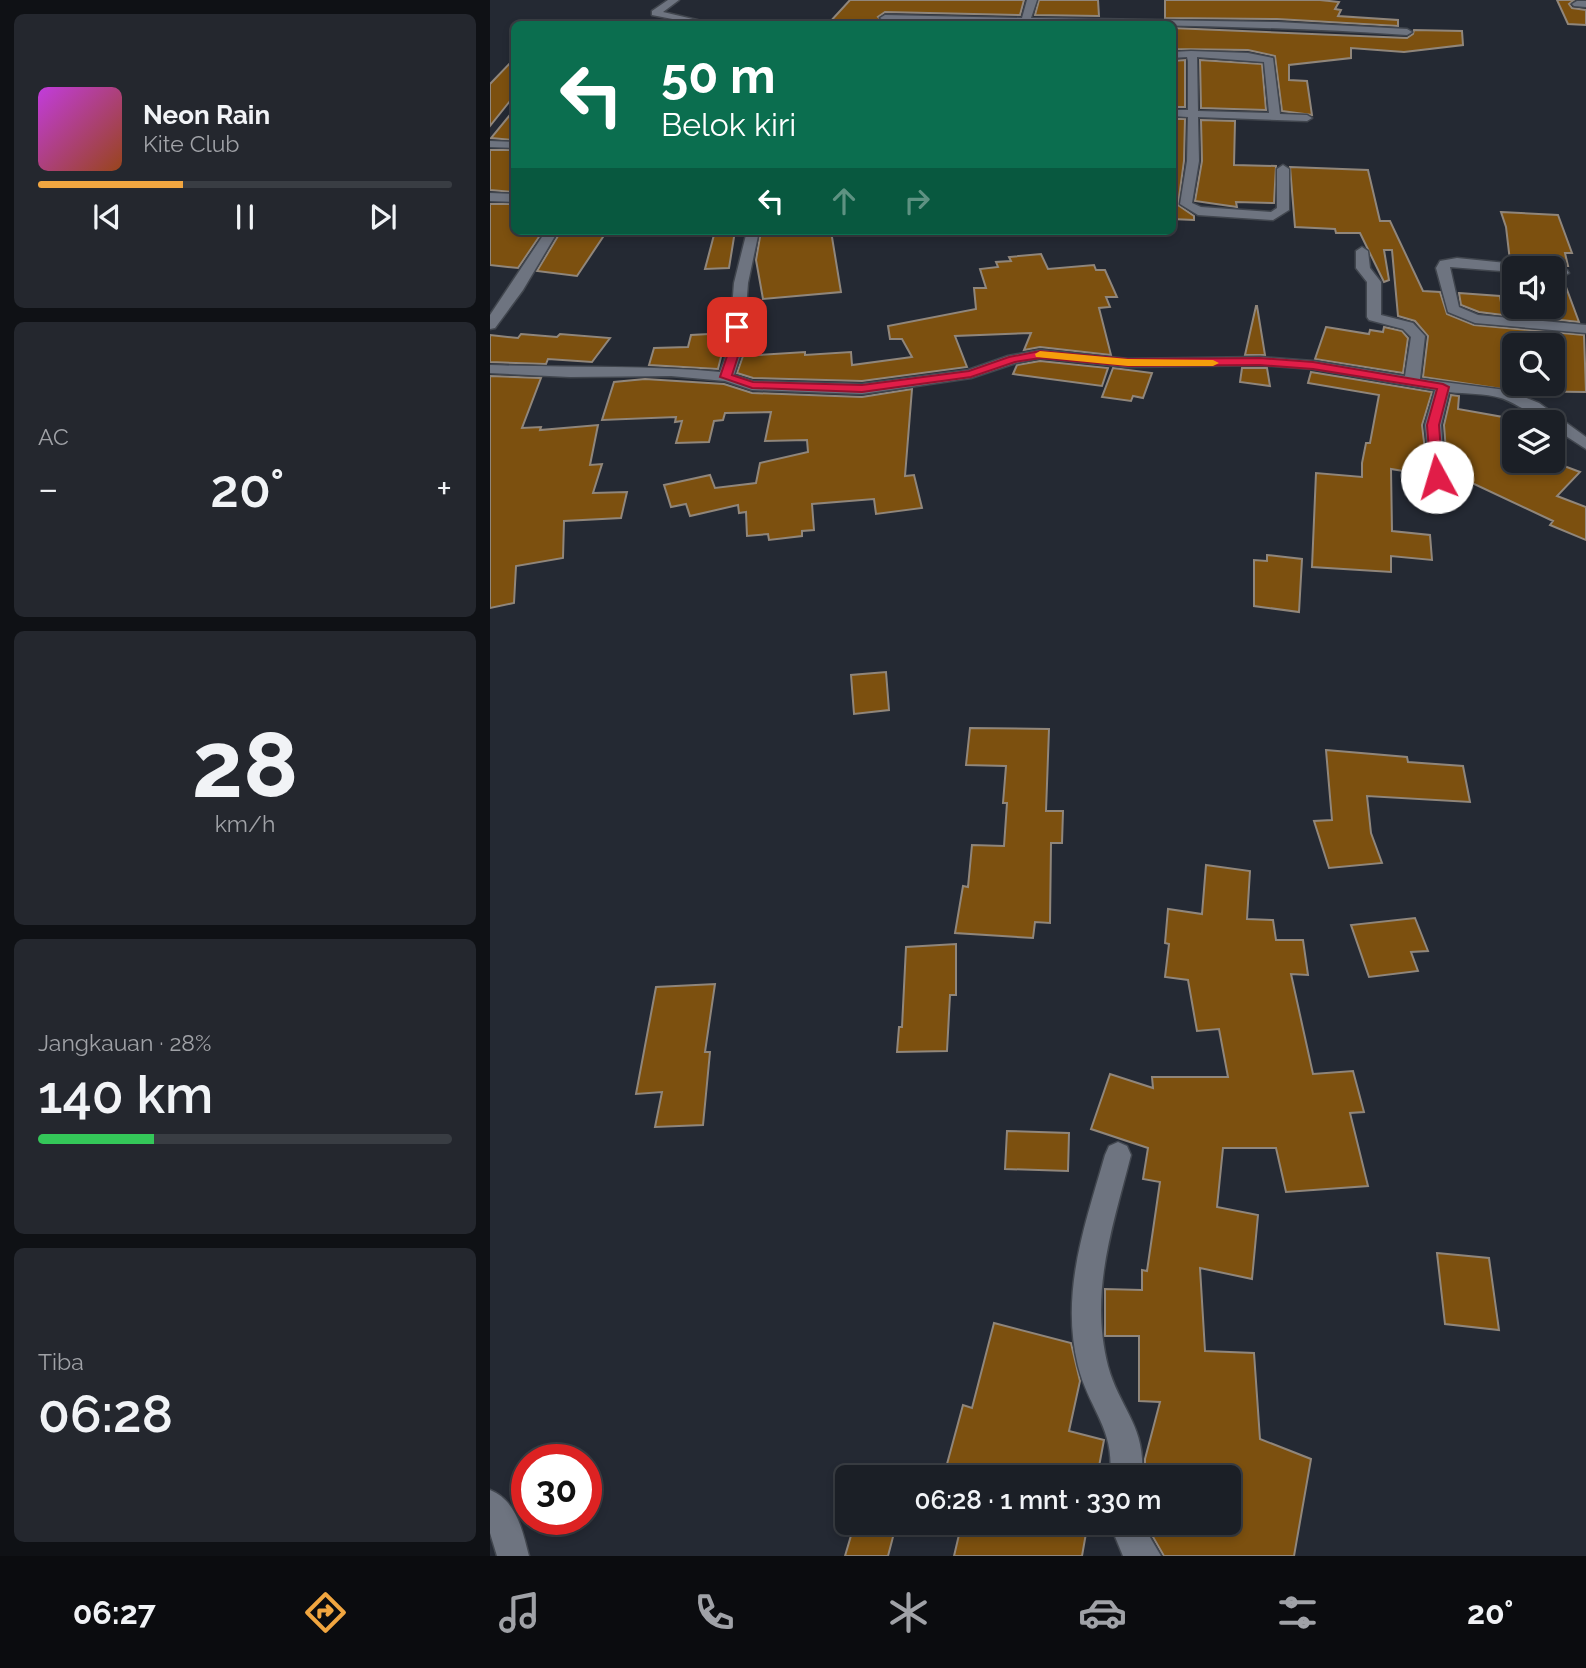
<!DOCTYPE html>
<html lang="id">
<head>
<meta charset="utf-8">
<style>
	body { margin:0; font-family:Raleway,sans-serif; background:#24272e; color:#f1f3f6; height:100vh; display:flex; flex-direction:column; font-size:26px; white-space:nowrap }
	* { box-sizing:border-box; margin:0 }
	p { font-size:23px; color:#a0a2a7 }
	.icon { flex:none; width:38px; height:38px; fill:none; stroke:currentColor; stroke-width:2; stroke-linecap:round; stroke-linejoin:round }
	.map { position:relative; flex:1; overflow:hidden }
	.details { display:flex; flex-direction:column; gap:14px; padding:14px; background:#0f1115; width:490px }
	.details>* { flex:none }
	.banner { position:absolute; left:21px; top:21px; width:665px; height:214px; border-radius:10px; box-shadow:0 4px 10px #0003,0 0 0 2px #393d43; background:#0b6e4f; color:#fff; overflow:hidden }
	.controls { position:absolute; left:1012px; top:256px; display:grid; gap:14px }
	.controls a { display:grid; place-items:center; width:63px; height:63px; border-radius:10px; background:#1b1f26; box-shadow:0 4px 10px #0003,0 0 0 2px #393d43; font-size:35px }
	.speed { position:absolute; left:21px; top:1444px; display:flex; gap:14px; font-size:35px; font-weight:700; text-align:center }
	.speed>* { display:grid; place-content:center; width:91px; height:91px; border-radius:50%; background:#1b1f26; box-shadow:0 4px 10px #0003,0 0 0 2px #393d43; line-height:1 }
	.speed .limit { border:10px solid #d22; background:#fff; color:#111 }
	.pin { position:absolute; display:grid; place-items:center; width:60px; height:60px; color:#fff; margin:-30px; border-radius:14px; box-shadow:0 4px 10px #0006 }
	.me { position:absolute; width:77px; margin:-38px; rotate:354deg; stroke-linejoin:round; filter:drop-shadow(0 0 5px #0008) }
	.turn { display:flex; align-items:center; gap:24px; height:147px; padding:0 35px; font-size:32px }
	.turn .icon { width:91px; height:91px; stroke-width:2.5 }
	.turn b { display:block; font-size:49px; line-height:60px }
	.lanes { display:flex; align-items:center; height:66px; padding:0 35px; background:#0003; justify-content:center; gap:35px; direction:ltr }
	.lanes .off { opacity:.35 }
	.big { font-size:52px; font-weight:600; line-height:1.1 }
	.details .card { flex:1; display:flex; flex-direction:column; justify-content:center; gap:10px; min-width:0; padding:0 24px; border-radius:10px; background:#24272e }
	.details .dial { align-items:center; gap:0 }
	.dial b { font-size:91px; line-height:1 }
	.song { display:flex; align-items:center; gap:21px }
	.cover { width:84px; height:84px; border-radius:10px; background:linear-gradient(135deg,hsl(290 70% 55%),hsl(20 70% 35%)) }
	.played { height:7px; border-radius:4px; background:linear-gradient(90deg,#f1a640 35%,#393d43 35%) }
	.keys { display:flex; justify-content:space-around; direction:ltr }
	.heat { display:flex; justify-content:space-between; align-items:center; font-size:38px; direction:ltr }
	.charge { height:10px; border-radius:5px; background:linear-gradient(90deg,#34c759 28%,#393d43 0) }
	.trip { position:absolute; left:345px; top:1465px; width:406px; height:70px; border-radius:10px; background:#1b1f26; box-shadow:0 4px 10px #0003,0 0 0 2px #393d43; font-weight:600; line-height:70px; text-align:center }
	.menu { display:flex; height:112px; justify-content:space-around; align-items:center; background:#0b0c0f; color:#a0a2a7 }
	.menu .icon { width:49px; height:49px }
	.menu .active { color:#f1a640 }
	.menu b { font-size:32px; color:#f1f3f6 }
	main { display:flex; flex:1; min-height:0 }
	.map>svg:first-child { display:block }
</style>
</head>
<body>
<main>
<section class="details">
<div class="card">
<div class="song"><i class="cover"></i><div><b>Neon Rain</b><p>Kite Club</p></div></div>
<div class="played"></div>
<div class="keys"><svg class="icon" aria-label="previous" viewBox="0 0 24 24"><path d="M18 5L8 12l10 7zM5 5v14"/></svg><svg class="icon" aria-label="pause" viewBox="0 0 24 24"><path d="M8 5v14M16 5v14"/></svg><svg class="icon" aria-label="next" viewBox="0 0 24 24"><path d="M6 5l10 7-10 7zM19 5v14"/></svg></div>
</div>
<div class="card"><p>AC</p>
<div class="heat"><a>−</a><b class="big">20°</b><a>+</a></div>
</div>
<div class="card dial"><b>28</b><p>km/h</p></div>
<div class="card"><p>Jangkauan · 28%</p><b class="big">140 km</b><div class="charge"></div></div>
<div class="card"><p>Tiba</p><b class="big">06:28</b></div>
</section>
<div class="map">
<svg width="1096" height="1556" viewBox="0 0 1096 1556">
	<rect width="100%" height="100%" fill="#242933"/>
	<!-- building -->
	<g fill="#7c500f" stroke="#90867b" stroke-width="2" fill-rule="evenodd">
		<polygon points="360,0 534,0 530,15 395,12 388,17 395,24 440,24 338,24"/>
		<polygon points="549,0 608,0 609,16 545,15"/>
		<polygon points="675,0 830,0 849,2 845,9 851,10 848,16 908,20 908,26 787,19 675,18"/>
		<polygon points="1067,0 1084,0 1079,4 1082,8 1096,10 1096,25 1078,24"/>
		<polygon points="682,28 917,38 923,34 924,30 972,31 973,45 914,52 861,48 861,58 799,65 799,80 817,81 822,115 792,111 785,56 758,50 682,49"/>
		<polygon points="24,59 24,96 0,126 0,84"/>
		<polygon points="695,60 695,107 682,107 682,61"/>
		<polygon points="710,60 772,64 776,110 711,108"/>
		<polygon points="24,110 24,140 1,138"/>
		<polygon points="682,119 695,119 694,161 688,205 704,216 704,220 682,219"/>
		<polygon points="711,120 745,121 744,165 786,166 784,203 746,202 747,207 705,201 712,161"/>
		<polygon points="0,150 24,150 24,192 0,190"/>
		<path d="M800,167L878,170L890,221H900L933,291L950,292L957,314L984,325L1094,335L1096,392L1025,391L933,377L938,336L925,321L908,316L902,250H894L899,280L894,282L870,233H846L845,229L805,227ZM1024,345H1062V383H1024Z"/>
		<polygon points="0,204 24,204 24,231 53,231 28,268 0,265"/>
		<polygon points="1011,212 1068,215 1082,253 1075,253 1078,266 1032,265 1020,261 1016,227"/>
		<polygon points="71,231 117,231 87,276 47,271"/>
		<polygon points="225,231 245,231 239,268 215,269"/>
		<polygon points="271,231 341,231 351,292 273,299 266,260"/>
		<polygon points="551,254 558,269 604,265 606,270 615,270 627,297 616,297 620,307 609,308 621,355 550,347 534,350 541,333 465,336 477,367 372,381 263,378 247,373 253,356 315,352 315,355 361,352 362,365 422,357 412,339 400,339 398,326 486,309 484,288 496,288 490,269 508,267 506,262 521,261 519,257"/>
		<polygon points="1062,279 1073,279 1089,322 1062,319"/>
		<polygon points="969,293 1010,296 1013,315 989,312 971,305"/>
		<polygon points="766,306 767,306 775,355 755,355"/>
		<polygon points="836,327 879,334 880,330 893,332 894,327 912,331 918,338 913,373 825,359"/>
		<polygon points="237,333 228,369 159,365 164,348 198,347 201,335"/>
		<polygon points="31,334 67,337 70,334 120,338 102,362 58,359 56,364 0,362 0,335 28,338"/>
		<polygon points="550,361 618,368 612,386 523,374 527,365"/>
		<polygon points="623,368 662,373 653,398 643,396 641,401 612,397"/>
		<polygon points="752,368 777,368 780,386 750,382"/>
		<polygon points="821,372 942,392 932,425 938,475 901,469 902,531 940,535 942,560 901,556 901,572 822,567 826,473 872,477 872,463 876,443 880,443 889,395 818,383"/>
		<polygon points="0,376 51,378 32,428 51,427 50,430 108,425 100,465 112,464 103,493 137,492 131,518 74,521 73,558 26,566 24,603 0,608"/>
		<polygon points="155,379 234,384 262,393 372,397 422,389 415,476 424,475 432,508 386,514 384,499 322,504 324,530 312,531 312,536 279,540 278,534 257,536 256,512 249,513 248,505 200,516 196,504 181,507 174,485 220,475 225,488 266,483 270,463 318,452 317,440 275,441 281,412 235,413 233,420 224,421 219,442 186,443 192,421 185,422 186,417 112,420 124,382"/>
		<polygon points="961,395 969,396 968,409 1041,422 1024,422 1024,460 1062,460 1062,432 1074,466 1090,472 1067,496 1096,507 1096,540 1060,525 1063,521 980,482 956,481 958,477 954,425"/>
		<polygon points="777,555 812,559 809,612 764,606 764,560 777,561"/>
		<polygon points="396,672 399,710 364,714 361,675"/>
		<polygon points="480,728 559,729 556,811 573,811 572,843 561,843 560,923 545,922 543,938 465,933 473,886 478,887 482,845 514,846 517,803 513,803 516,766 476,765"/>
		<polygon points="836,750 917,757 918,762 973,766 980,802 877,796 881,833 892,863 839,868 824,821 842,820"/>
		<polygon points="716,865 760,871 757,919 783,920 786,940 813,940 818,975 801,974 823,1074 863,1071 874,1112 860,1113 878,1186 796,1192 786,1148 733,1148 727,1207 768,1215 762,1279 710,1268 715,1351 764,1353 770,1439 821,1459 804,1556 674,1556 659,1530 660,1522 738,1522 738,1477 662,1477 655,1474 655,1459 670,1402 649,1401 649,1336 615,1336 615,1289 652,1290 652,1270 657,1271 670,1182 653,1179 658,1148 601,1129 620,1074 663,1088 662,1077 738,1077 729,1029 707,1031 698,980 675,977 679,944 675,943 678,909 712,914"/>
		<polygon points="925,918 938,951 921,952 928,971 879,977 861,925"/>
		<polygon points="466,944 466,995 460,995 457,1051 407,1052 409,1027 412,1027 416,947"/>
		<polygon points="225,984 215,1052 220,1052 213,1125 165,1127 172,1092 146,1094 166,987"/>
		<polygon points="517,1131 579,1133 578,1171 515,1169"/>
		<polygon points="947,1253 999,1258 1009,1330 955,1324"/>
		<polygon points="504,1323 581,1343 590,1381 579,1431 614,1440 607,1477 504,1477 457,1464 473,1405 482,1408"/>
		<polygon points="365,1522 404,1533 398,1556 355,1556"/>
		<polygon points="472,1522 598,1522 592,1556 464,1556"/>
	</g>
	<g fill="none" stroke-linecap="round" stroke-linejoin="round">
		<!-- minor casing -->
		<g stroke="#41464e" stroke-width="3">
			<g id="minor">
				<polygon points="178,0 189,0 173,12 224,24 208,24 162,15 162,11"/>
				<path d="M537,0H547L541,18L787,22L917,29L922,32L917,35C742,23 569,25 395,21L390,18L395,15L532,18Z"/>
				<polygon points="1087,1 1096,1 1096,7 1084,6 1082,4"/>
				<path d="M701,51L758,53L783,58L790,114L817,115L822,118L817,121L708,117L709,161L702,203L711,207L781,212L787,208V169L793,165L799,169V210L783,220L708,215L690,204L697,161L698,117L682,116V110H698V61L697,57L682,58V52ZM707,57L774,62L779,113L708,111Z"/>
				<polygon points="0,141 24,142 24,148 0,147"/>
				<polygon points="0,193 24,194 24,202 0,201"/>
				<polygon points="56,231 68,231 33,290 5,328 0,329 0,315"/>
				<path d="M257,231H269L258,283L253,347L244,375L263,381L372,384L478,370L518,356L550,350L638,359L770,357L823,361L915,376L921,337L913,329L879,320L877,317V282L866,268V251L872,247L878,251L880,268L891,282V315L923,323L935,336L930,379L1016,390L1049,403L1096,437V449L1062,427V422C1054,422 1024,402 1011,398C995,393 976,394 959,392L951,425L955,477L953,480H941L935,425L945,390L823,369L770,365L638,367L550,358L526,363L481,378L372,394L262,390L235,381L181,376L80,377L0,373V365C77,368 154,365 230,372L239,347L244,283Z"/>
				<polygon points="967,258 1026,264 1032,268 1024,268 1024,272 960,267 969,307 988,315 1096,325 1096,333 985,323 958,312 946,268 950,261"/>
				<polygon points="1062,268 1077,270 1079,273 1072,277 1062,276"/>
				<path d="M628,1142L637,1146L641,1155C623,1226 599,1292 618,1366C630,1410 656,1425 652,1477H620C625,1428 599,1410 588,1366C570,1292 595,1225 615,1155L619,1146Z"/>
				<path d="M0,1490C27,1501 32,1530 39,1556H7L0,1533Z"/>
				<polygon points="619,1522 651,1522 671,1556 633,1556"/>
			</g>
		</g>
		<!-- minor -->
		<use href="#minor" fill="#6e7480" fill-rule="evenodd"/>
	</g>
	<!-- route -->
	<polygon fill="#e11d48" stroke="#92132f" stroke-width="2" points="243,325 252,327 251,347 242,375 263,382 372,385 479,371 519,357 550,351 638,359 770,358 823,362 953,384 959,387 949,425 953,477 947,481 941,477 937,425 947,389 823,369 770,365 638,366 550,358 525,362 481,377 372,392 262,388 230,377 240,347"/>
	<!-- slow -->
	<polygon fill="#f59e0b" points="550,351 638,359 723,360 729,363 723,366 638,366 546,357 545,354"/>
</svg>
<div class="controls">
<a><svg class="icon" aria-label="sound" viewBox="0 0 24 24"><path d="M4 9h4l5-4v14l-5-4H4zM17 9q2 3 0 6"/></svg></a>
<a><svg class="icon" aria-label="search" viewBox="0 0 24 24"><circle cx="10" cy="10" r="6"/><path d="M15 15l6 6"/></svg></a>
<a><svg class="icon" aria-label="layers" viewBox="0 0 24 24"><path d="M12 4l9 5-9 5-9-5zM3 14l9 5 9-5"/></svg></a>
</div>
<div class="speed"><div class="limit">30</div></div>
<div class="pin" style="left:247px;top:327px;background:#d93025"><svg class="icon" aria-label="arrive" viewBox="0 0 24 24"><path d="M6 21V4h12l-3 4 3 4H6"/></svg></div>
<svg class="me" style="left:947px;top:477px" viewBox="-20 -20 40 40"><circle r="19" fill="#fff"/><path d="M0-13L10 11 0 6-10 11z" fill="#e11d48"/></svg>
<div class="trip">06:28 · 1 mnt · 330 m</div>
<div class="banner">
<div class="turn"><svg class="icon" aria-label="left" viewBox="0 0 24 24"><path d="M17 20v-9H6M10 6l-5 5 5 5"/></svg><div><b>50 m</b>Belok kiri</div></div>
<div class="lanes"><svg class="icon" aria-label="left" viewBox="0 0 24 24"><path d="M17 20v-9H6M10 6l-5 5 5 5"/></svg><svg class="icon off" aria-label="ahead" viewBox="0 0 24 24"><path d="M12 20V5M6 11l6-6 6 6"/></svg><svg class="icon off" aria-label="right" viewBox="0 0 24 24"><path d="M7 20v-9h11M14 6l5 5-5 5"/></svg></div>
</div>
</div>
</main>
<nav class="menu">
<b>06:27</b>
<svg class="icon active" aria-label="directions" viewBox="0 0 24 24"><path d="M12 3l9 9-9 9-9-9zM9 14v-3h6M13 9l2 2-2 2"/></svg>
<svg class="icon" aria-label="music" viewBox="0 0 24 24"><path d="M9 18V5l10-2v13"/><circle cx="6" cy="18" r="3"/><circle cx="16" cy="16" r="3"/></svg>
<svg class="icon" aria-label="phone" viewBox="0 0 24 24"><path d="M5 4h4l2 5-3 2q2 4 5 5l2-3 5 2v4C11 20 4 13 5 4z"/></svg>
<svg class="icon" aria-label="climate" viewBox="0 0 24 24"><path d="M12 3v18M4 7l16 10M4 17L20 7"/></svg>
<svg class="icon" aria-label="car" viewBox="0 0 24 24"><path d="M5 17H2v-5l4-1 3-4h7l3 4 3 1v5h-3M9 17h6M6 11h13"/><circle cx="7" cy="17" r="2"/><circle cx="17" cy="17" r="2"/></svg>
<svg class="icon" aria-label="filters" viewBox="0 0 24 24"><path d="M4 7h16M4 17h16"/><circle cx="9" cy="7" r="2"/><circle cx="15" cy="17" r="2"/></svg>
<b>20°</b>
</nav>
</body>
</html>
